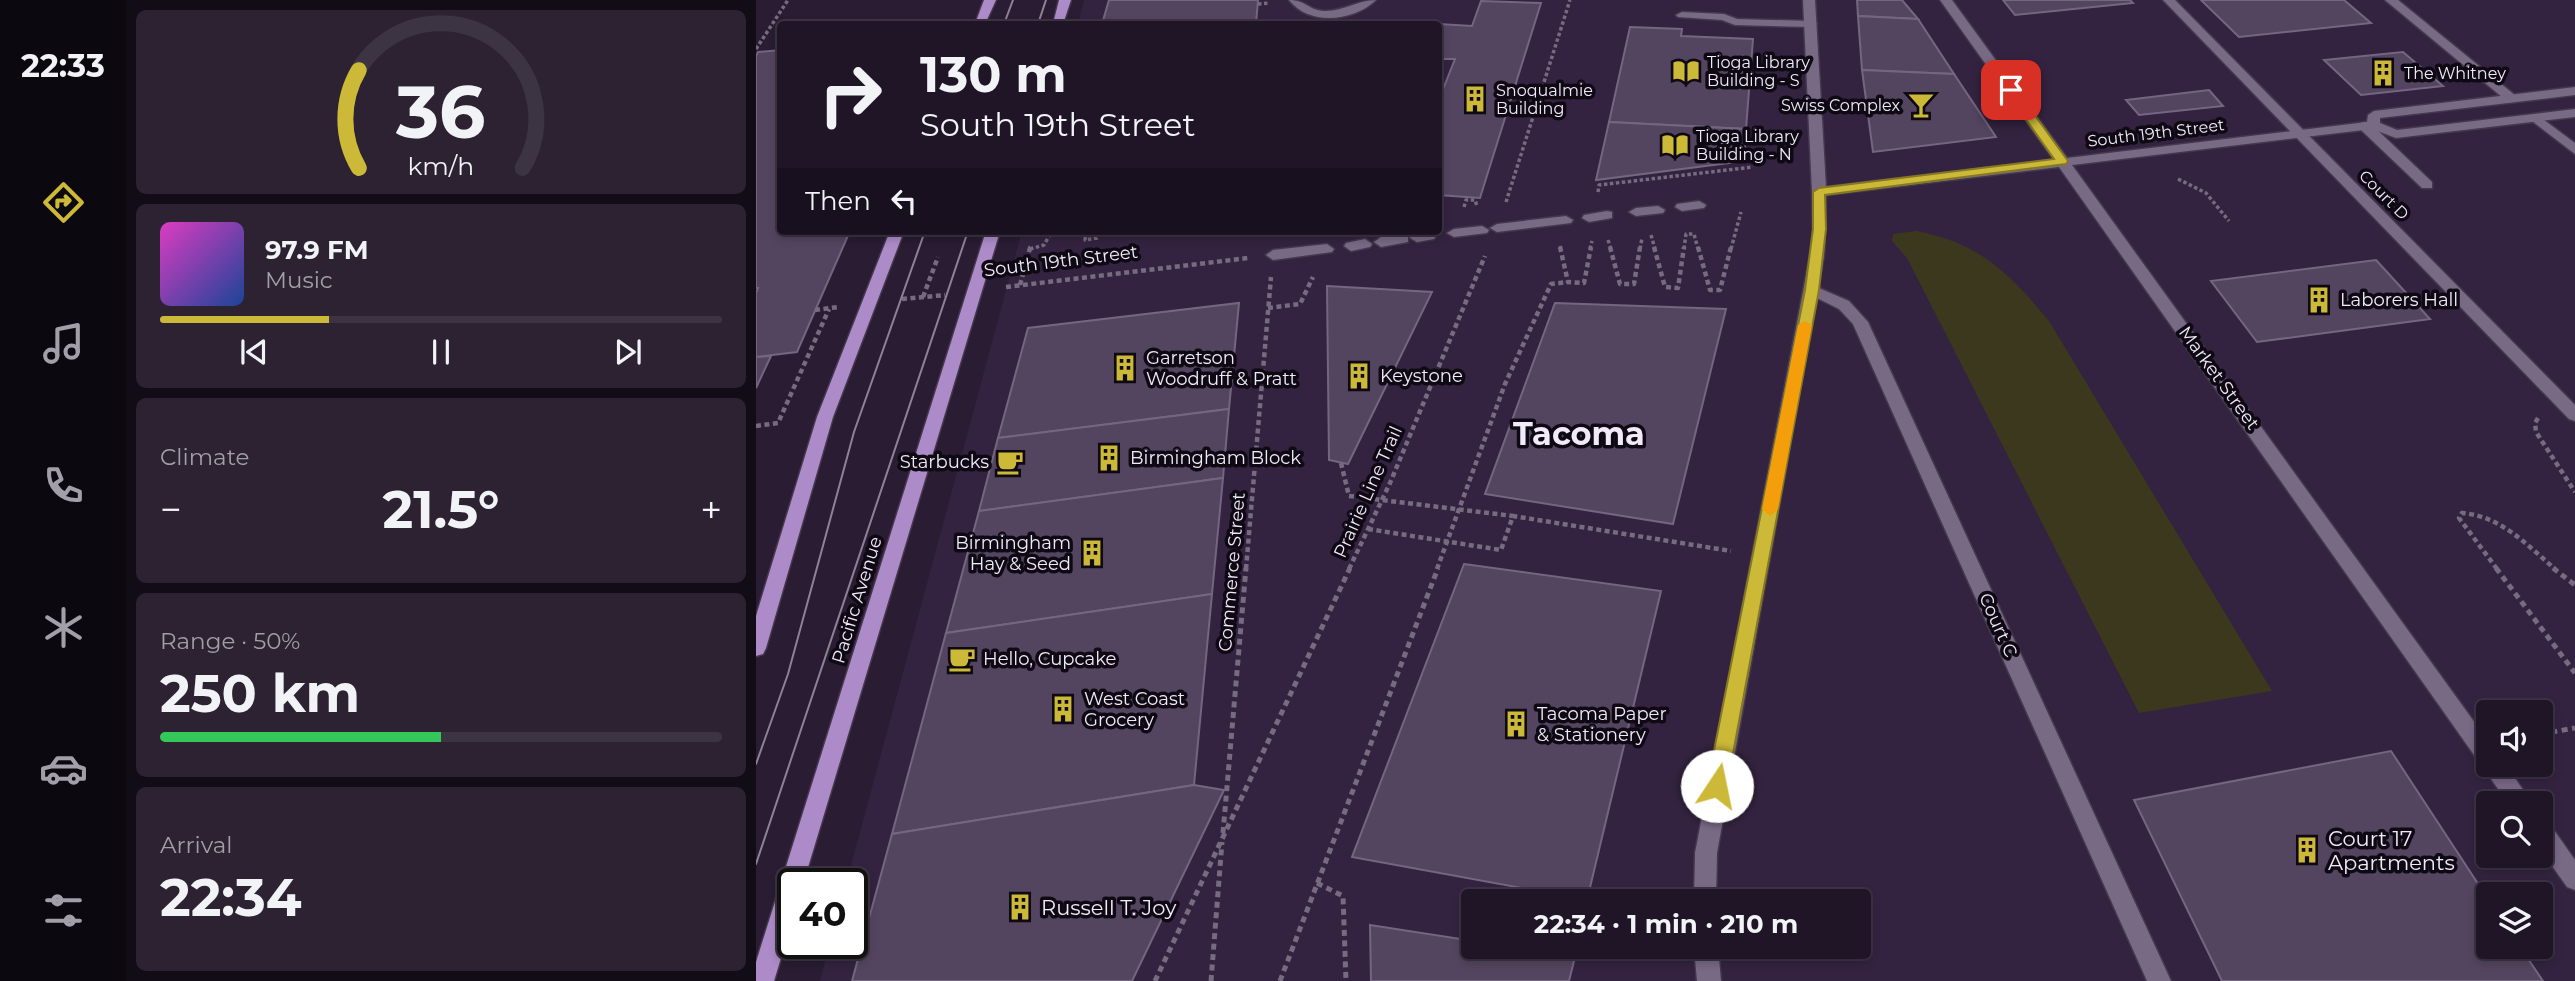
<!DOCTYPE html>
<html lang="en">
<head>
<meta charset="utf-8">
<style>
	body { margin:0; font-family:Montserrat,sans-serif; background:#2c2232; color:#f1f3f6; height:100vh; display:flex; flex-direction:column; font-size:26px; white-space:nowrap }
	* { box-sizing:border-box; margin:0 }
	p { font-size:23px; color:#a19fa7 }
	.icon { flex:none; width:38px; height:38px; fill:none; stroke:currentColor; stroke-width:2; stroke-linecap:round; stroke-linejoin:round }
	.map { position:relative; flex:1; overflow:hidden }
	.drawer { display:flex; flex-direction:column; gap:10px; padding:10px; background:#110c15; width:630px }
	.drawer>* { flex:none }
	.guide { position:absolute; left:21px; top:21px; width:665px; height:214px; border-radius:7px; box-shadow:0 4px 10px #0003,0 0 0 2px #3c3443; background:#1f1526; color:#f1f3f6; overflow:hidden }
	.fabs { position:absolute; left:1720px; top:700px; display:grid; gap:14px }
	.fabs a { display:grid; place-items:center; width:77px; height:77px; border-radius:7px; background:#1f1526; box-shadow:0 4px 10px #0003,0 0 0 2px #3c3443; font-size:35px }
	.speed { position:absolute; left:21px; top:868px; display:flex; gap:14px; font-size:35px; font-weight:700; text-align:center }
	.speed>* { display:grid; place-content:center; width:91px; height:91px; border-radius:50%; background:#1f1526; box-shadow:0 4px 10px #0003,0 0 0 2px #3c3443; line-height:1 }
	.speed .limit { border:4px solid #111; border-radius:10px; background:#fff; color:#111 }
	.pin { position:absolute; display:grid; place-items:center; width:60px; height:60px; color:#fff; margin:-30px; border-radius:14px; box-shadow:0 4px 10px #0006 }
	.me { position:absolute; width:77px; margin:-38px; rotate:11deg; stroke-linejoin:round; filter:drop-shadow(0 0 5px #0008) }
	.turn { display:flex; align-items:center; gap:24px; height:147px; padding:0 28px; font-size:32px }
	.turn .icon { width:91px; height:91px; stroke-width:2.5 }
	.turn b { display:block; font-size:49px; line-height:60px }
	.then { display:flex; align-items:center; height:66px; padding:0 28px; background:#0003; gap:14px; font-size:26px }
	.big { font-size:52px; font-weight:700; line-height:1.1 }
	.drawer .tile { flex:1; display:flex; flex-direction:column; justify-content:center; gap:10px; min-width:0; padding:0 24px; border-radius:10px; background:#2c2232 }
	.drawer .dial { align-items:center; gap:0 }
	.dial svg { height:182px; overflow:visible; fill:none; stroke:#3c3443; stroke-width:7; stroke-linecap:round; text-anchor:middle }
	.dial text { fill:#f1f3f6; stroke:none }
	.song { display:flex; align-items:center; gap:21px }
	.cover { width:84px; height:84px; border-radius:10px; background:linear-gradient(135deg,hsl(310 70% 55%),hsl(220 70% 35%)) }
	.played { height:7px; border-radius:4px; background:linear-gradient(90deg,#ccb938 30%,#3c3443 30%) }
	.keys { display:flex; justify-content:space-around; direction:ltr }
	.heat { display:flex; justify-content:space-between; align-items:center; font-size:38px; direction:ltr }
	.charge { height:10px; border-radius:5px; background:linear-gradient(90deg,#34c759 50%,#3c3443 0) }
	.trip { position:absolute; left:705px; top:889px; width:410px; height:70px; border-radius:7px; background:#1f1526; box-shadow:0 4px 10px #0003,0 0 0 2px #3c3443; font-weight:700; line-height:70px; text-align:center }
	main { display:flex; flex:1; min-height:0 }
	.dock { display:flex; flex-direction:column; width:126px; justify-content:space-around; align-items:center; background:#0c080f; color:#a19fa7 }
	.dock .icon { width:49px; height:49px }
	.dock .selected { color:#ccb938 }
	.dock b { font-size:32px; color:#f1f3f6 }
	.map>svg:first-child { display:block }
</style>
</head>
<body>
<main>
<nav class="dock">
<b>22:33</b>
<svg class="icon selected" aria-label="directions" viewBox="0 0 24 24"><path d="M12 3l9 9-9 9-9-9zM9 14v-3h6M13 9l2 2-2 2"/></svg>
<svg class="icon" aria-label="music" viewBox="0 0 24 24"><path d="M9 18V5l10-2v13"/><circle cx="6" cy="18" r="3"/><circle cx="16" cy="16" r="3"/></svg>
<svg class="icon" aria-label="phone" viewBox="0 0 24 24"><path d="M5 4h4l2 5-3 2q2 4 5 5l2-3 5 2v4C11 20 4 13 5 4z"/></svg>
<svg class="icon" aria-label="climate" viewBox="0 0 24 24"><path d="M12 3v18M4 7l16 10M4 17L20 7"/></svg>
<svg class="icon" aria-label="car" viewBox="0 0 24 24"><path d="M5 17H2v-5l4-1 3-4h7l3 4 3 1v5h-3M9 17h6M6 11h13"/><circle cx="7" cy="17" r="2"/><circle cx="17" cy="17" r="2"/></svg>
<svg class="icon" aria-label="filters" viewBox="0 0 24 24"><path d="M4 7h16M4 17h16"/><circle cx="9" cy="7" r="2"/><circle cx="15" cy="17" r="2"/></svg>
</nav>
<section class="drawer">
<div class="tile dial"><svg viewBox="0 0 100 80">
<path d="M14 69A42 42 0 1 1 86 69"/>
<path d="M14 69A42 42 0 0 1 14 26" stroke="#ccb938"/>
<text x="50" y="56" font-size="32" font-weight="700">36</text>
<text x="50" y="72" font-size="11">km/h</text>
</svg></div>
<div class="tile">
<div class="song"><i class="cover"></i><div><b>97.9 FM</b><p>Music</p></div></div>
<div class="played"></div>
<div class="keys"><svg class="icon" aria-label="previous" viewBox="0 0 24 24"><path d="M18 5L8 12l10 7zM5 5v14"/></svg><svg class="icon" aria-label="pause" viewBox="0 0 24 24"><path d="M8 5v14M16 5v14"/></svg><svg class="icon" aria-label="next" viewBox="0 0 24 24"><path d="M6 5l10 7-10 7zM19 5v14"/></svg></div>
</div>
<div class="tile"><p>Climate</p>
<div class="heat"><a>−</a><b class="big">21.5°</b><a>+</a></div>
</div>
<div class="tile"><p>Range · 50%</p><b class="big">250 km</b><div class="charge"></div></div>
<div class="tile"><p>Arrival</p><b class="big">22:34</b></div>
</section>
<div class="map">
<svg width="1819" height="981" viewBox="0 0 1819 981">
	<rect width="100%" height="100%" fill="#291c33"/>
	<!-- built -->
	<path fill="#332340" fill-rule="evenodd" d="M328,0H1819V981H64L74,943H96V884H90L266,231H682V24H322ZM1732,712H1785V765H1732ZM1732,803H1785V856H1732ZM1732,894H1785V947H1732ZM718,901H1102V947H718Z"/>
	<!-- green -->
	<path fill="#3c381d" d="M1160,231C1224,243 1253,273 1293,321L1516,691L1383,713L1151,258L1136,241L1137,234Z"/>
	<!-- building -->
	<g fill="#53455f" stroke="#746580" stroke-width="2">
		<polygon points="353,0 502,0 500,24 346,24"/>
		<polygon points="1101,0 1146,0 1162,19 1102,16"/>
		<polygon points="1247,0 1374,0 1377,3 1259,15"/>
		<polygon points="1445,0 1588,0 1615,23 1483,37"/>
		<polygon points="725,1 785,3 724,198 682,195 682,102 699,59 682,59 682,24 648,24 650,22 716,26"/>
		<polygon points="1102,16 1162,19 1198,74 1106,70"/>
		<polygon points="874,27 926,29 925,36 997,39 990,129 853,122"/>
		<polygon points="24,50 24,231 94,231 41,352 0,357 0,293 2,288 0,288 0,56 2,52"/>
		<polygon points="1647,52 1687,86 1605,95 1568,60"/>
		<polygon points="1106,70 1198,74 1240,137 1117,152"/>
		<polygon points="1453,90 1467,106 1383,115 1370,100"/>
		<polygon points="853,122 990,129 988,161 840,180"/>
		<polygon points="1620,260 1674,319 1501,342 1455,281"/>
		<polygon points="571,286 676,292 592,464 573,460"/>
		<polygon points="483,303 473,409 242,438 272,328"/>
		<polygon points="799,303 970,309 917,524 729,494"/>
		<polygon points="15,356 0,388 0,357"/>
		<polygon points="473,409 467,478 223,511 242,438"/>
		<polygon points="467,478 456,594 190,633 223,511"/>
		<polygon points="708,564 905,591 831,900 596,857"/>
		<polygon points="456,594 438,785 136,834 190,633"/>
		<polygon points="1635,751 1732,899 1732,947 1764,947 1787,981 1466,981 1378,800"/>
		<polygon points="438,785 468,790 376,981 96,981 136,834"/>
		<polygon points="614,925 718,941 718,947 752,947 819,957 813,981 615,981"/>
	</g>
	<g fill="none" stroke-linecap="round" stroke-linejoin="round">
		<!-- lane casing -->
		<g stroke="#43384c" stroke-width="3">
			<g id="lane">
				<path d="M533,0C551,0 552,11 570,11C588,11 602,0 620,0C597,22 553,26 533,0Z"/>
				<polygon points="926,12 968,14 981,19 1055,21 1061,24 1055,27 979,25 966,20 922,17 920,15"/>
				<polygon points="1609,122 1614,123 1676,182 1676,188 1666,188 1604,129 1604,123"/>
			</g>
		</g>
		<!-- street casing -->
		<g stroke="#43384c" stroke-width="3">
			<g id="street">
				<polygon points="1407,0 1419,0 1819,405 1819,421 1813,419"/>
				<polygon points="1629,0 1642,0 1760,96 1760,102 1752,102"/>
				<polygon points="1780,114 1819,143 1819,154 1776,121 1776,115"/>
				<polygon points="943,201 950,205 948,208 926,211 919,207 921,204"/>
				<polygon points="902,206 909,210 907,213 880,216 873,212 880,208"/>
				<polygon points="851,211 856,212 856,218 833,222 826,218 828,215"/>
				<polygon points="810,216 817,220 815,223 741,232 734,228 741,224"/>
				<polygon points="726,226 733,230 731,233 698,237 691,233 698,229"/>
				<polygon points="673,232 680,236 678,239 661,242 654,238 656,235"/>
				<polygon points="647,234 652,236 652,242 625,247 618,242 625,237"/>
				<polygon points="609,239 616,244 614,247 595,251 588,246 590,243"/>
				<polygon points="571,244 578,249 576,252 517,260 510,255 517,250"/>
				<polygon points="1056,285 1093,301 1112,322 1415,981 1391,981 1097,324 1083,309 1051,293 1049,290"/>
				<polygon points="950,842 958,845 961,853 960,901 938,901 939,853 942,845"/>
				<polygon points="938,947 962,947 965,981 941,981"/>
			</g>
		</g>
		<!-- secondary casing -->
		<g stroke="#43384c" stroke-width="3">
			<g id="secondary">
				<polygon points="1047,0 1059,0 1070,187 1298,160 1184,0 1196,0 1311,158 1611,122 1612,115 1618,111 1819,87 1819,95 1624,118 1624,123 1641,130 1819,109 1819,117 1640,138 1616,129 1316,165 1732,741 1732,765 1750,765 1776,803 1752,803 1303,167 1070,195 1068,255 961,853 958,861 950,864 942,861 939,853 1054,255 1057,229 1056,192"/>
				<polygon points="1785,820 1793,823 1819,860 1819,890 1811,887 1785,850"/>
			</g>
		</g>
		<!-- primary casing -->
		<g stroke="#43384c" stroke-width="3">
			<g id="primary">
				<polygon points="228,0 240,0 229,24 219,24"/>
				<polygon points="303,0 315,0 307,24 297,24"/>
				<polygon points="134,231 148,231 77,417 10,648 7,654 0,656 0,616 61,417"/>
				<polygon points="230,231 244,231 47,884 37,884 37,919 18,981 0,981 0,962"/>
			</g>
		</g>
		<!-- path-far2 -->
		<g stroke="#766b7f" stroke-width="3.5" stroke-dasharray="3.5 2.5" stroke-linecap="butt">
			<polyline points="502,4 514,3"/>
			<polyline points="0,49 32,0"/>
			<polyline points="1422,179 1450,193 1473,221"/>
			<polyline points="842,192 843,185 997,167"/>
			<polyline points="750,202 814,0"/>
			<polyline points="682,203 686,203 686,213"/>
			<polyline points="708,207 710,200 719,200 721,206"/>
			<polyline points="330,231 329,240 341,238 347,231"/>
			<polyline points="399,231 400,235 410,231"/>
			<polyline points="456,231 455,233 476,231"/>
			<polyline points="895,235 899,249"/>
			<polyline points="852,240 855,249"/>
			<polyline points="804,246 805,249"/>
			<polyline points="274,249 288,245 296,231"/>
			<polyline points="834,249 836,241"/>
			<polyline points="884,249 886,238"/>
			<polyline points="928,249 930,234 938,234 942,249"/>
			<polyline points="975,249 985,212"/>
		</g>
		<!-- path-far1 -->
		<g stroke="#766b7f" stroke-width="4.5" stroke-dasharray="5 3.5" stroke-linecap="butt">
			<polyline points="804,247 812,282 828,283 835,247"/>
			<polyline points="854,247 864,284 878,284 884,247"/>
			<polyline points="898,247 909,287 922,288 928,247"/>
			<polyline points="942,247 954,290 964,290 975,247"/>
			<polyline points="264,285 274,248 277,247"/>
			<polyline points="250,287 492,258"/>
			<polyline points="167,297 182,257"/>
			<polyline points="146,299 189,295"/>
			<polyline points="512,308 544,304 557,277"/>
			<polyline points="59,310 82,307"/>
			<polyline points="1782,418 1779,423 1780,432 1819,492"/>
			<polyline points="0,426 22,423 73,309"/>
			<polyline points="585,463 593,496"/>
			<polyline points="612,529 745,550 757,516 975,551"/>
			<polyline points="490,569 515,277"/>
			<polyline points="593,569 634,483 729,256"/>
			<polyline points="681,569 749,384 795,284 812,282"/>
			<path d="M1741,569L1703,518L1706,513C1745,516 1771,545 1799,569"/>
		</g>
		<!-- path -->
		<g stroke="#766b7f" stroke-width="5" stroke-dasharray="6 4.5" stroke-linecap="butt">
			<polyline points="1740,568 1819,673"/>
			<polyline points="1797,568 1819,585"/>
			<polyline points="1785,734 1819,728"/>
			<polyline points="467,833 490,568"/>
			<polyline points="561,883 587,896 590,981"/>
			<polyline points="399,981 594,568"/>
			<polyline points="455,981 466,842"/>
			<polyline points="524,981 682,568"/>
		</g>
		<!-- lane -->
		<use href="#lane" fill="#786985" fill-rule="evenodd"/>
		<!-- street -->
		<use href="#street" fill="#786985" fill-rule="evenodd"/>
		<!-- secondary -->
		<use href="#secondary" fill="#786985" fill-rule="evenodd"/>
		<!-- primary -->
		<use href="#primary" fill="#ad8bc8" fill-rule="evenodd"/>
		<!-- tram -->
		<g stroke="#8e8396" stroke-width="2">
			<polyline points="248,24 257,0"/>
			<polyline points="282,24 290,0"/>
			<polyline points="0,764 32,674 98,432 169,231"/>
			<polyline points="0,864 212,231"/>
		</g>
		<!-- path-bridge -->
		<polyline stroke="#766b7f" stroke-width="4.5" stroke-dasharray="5 3.5" stroke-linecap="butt" points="593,496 757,516"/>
	</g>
	<!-- route -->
	<polygon fill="#ccb938" stroke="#857824" stroke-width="2" points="1251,88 1259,88 1312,161 1310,164 1069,195 1070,229 1063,290 971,786 968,793 961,796 954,793 951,786 1049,290 1057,229 1057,192 1063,188 1298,159 1249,90"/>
	<!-- slow -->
	<polygon fill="#f59e0b" points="1049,321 1056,325 1022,509 1014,516 1006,509 1042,325"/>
	<!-- icons -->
	<defs>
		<g id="library-bare" transform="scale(2.1)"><path d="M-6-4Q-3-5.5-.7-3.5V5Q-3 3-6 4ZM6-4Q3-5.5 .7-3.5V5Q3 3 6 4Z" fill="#ccb938" stroke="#0f0914" stroke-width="2.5" paint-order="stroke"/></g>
		<g id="building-bare" transform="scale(2.1)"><path d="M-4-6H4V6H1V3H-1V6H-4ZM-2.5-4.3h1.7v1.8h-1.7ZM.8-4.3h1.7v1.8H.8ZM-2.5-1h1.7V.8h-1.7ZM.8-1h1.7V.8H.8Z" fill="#ccb938" stroke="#0f0914" stroke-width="2.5" paint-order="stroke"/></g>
		<g id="bar-bare" transform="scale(2.1)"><path d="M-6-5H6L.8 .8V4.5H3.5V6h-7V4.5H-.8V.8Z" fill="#ccb938" stroke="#0f0914" stroke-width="2.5" paint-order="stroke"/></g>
		<g id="cafe-bare" transform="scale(2.1)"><path d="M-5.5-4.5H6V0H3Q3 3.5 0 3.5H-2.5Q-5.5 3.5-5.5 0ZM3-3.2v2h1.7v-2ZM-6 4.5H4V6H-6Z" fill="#ccb938" stroke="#0f0914" stroke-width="2.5" paint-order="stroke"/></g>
	</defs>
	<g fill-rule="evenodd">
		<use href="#library-bare" x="930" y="71"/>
		<use href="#building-bare" x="1627" y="73"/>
		<use href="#building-bare" x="719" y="99"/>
		<use href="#bar-bare" x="1165" y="105"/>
		<use href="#library-bare" x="919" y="145"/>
		<use href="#building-bare" x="1563" y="300"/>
		<use href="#building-bare" x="369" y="368"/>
		<use href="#building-bare" x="603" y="376"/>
		<use href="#building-bare" x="353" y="458"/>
		<use href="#cafe-bare" x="254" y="462"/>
		<use href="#building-bare" x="336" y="553"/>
		<use href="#cafe-bare" x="206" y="659"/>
		<use href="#building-bare" x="307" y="709"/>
		<use href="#building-bare" x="760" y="724"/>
		<use href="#building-bare" x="1551" y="850"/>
		<use href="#building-bare" x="264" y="907"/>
	</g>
	<g text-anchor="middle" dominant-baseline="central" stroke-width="7" stroke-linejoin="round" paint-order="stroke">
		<!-- far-poi labels -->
		<g font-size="16" fill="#f2e9f9" stroke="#0f0914" text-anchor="start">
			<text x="951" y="62">Tioga Library<tspan x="951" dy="18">Building - S</tspan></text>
			<text x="1648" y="73">The Whitney</text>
			<text x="740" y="90">Snoqualmie<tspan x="740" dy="18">Building</tspan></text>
			<text x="1144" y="105" text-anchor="end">Swiss Complex</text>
			<text x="940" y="136">Tioga Library<tspan x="940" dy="18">Building - N</tspan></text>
		</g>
		<!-- far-street labels -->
		<g font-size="16" fill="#f2e9f9" stroke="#0f0914">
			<text transform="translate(1400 133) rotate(-7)">South 19th Street</text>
			<text transform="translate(1628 195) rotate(45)">Court D</text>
		</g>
		<!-- street labels -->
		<g font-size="18" fill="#f2e9f9" stroke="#0f0914">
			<text transform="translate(305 261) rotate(-7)">South 19th Street</text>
			<text transform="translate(1463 378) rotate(54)">Market Street</text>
			<text transform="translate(612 492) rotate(-66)">Prairie Line Trail</text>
			<text transform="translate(476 572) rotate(-85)">Commerce Street</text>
			<text transform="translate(101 600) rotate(-73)">Pacific Avenue</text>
			<text transform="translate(1242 625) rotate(66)">Court C</text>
		</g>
		<!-- poi labels -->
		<g font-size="18" fill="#f2e9f9" stroke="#0f0914" text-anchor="start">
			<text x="1584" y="300">Laborers Hall</text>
			<text x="390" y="358">Garretson<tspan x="390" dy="21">Woodruff &amp; Pratt</tspan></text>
			<text x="624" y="376">Keystone</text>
			<text x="374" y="458">Birmingham Block</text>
			<text x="233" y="462" text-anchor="end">Starbucks</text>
			<text x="315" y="543" text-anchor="end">Birmingham<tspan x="315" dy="21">Hay &amp; Seed</tspan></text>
			<text x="227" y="659">Hello, Cupcake</text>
			<text x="328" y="699">West Coast<tspan x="328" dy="21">Grocery</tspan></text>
			<text x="781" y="714">Tacoma Paper<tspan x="781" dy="21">&amp; Stationery</tspan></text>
		</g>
		<!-- near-poi labels -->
		<g font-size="21" fill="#f2e9f9" stroke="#0f0914" text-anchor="start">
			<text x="1572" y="838">Court 17<tspan x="1572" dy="24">Apartments</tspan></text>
			<text x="285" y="907">Russell T. Joy</text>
		</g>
		<!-- town labels -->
		<g font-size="32" font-weight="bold" fill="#f2e9f9" stroke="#0f0914">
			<text x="823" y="433">Tacoma</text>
		</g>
	</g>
</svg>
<div class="fabs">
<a><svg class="icon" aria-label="sound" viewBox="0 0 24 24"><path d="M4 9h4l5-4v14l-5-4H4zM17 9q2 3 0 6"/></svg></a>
<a><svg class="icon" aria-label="search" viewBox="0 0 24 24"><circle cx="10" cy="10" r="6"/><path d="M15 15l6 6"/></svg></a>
<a><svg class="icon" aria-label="layers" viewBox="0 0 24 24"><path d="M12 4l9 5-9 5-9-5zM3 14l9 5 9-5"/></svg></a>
</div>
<div class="speed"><div class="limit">40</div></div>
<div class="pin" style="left:1255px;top:90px;background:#d93025"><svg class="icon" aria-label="arrive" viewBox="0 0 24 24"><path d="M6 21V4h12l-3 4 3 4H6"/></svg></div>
<svg class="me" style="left:961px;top:786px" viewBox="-20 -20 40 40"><circle r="19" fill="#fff"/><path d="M0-13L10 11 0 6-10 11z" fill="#ccb938"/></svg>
<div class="trip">22:34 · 1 min · 210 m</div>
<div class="guide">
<div class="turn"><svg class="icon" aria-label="right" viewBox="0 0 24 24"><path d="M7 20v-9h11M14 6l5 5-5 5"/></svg><div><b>130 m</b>South 19th Street</div></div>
<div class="then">Then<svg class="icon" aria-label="left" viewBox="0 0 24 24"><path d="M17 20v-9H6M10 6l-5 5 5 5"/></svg></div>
</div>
</div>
</main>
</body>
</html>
